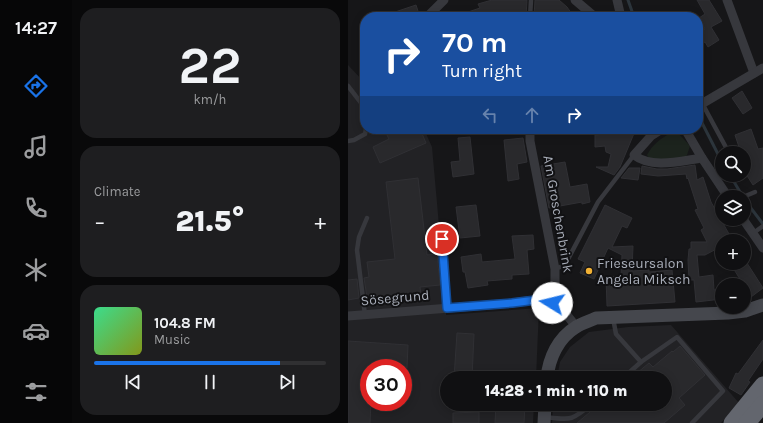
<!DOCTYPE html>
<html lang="en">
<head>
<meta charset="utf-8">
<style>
	body { margin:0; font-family:Karla,sans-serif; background:#1e1e20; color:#f1f3f6; height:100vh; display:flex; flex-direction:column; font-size:15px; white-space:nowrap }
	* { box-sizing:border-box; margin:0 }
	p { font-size:13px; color:#9c9d9f }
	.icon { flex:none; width:22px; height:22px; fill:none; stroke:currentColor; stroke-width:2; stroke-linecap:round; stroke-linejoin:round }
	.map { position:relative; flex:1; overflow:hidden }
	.side { display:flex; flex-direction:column; gap:8px; padding:8px; background:#09090a; width:276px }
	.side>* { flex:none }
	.banner { position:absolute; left:12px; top:12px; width:343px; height:122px; border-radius:16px; box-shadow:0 2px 10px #0003,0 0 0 1px #303032; background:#1a4fa0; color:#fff; overflow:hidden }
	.fabs { position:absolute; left:367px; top:146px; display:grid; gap:8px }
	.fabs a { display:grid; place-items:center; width:36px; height:36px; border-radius:50%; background:#101012; box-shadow:0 2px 10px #0003,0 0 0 1px #303032; font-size:20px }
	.speed { position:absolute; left:12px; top:359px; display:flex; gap:8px; font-size:20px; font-weight:700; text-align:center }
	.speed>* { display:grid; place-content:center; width:52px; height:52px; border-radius:50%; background:#101012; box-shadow:0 2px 10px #0003,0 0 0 1px #303032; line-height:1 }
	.speed .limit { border:6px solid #d22; background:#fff; color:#111 }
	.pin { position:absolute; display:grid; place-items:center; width:34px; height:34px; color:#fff; margin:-17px; border:2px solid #fff; border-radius:50%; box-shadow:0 1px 4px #0007 }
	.me { position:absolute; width:44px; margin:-22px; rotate:279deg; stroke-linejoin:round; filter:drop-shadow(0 0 3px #0008) }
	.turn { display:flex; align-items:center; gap:14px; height:84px; padding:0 16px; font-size:18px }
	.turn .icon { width:52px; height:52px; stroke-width:2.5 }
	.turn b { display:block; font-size:28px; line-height:34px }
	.lanes { display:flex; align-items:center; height:38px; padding:0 16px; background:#0003; justify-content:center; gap:20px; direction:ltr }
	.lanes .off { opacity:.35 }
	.big { font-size:30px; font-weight:800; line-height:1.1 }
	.side .card { flex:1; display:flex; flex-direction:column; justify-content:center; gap:6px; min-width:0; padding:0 14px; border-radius:16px; background:#1e1e20 }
	.side .dial { align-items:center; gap:0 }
	.dial b { font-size:52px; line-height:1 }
	.song { display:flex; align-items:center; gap:12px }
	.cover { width:48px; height:48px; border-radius:6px; background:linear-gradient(135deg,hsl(150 70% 55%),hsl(70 70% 35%)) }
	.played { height:4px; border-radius:2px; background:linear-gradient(90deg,#1a73e8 80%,#303032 80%) }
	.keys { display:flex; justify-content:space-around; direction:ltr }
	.heat { display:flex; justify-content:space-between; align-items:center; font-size:22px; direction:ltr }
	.trip { position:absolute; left:92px; top:371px; width:232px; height:40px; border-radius:20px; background:#101012; box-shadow:0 2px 10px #0003,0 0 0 1px #303032; font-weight:800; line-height:40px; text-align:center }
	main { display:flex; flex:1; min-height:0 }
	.dock { display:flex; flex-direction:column; width:72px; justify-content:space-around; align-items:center; background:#060607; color:#9c9d9f }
	.dock .icon { width:28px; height:28px }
	.dock .selected { color:#1a73e8 }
	.dock b { font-size:18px; color:#f1f3f6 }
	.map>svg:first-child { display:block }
</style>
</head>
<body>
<main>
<nav class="dock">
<b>14:27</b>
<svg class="icon selected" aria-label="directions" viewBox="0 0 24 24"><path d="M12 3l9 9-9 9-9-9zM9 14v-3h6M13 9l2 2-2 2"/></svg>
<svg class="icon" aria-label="music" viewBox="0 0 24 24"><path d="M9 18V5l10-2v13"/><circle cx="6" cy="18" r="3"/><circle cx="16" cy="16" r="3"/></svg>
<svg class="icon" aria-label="phone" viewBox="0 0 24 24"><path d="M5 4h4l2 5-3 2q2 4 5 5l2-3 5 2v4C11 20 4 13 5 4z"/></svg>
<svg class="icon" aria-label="climate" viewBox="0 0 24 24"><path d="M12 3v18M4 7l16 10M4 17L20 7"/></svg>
<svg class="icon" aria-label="car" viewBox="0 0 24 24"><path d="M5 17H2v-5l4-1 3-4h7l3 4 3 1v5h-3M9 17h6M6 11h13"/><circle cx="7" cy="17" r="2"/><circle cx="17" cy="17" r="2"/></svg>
<svg class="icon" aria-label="filters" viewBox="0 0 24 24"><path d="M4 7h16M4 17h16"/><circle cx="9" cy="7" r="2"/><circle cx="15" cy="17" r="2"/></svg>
</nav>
<section class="side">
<div class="card dial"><b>22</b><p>km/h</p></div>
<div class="card"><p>Climate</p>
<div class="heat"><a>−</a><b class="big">21.5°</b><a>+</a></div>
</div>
<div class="card">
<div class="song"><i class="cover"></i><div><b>104.8 FM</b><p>Music</p></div></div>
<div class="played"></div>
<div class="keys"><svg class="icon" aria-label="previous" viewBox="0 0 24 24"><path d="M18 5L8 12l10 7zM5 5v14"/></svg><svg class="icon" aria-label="pause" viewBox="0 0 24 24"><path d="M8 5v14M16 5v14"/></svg><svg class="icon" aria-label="next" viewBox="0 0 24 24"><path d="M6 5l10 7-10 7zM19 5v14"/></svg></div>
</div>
</section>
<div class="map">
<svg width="415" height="423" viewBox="0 0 415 423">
	<rect width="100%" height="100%" fill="#161618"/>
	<!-- built -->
	<g fill="#222225" fill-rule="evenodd">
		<path d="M0,65L17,83V129H76L84,147L98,304V315L191,308L188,378H99V404H186L185,423H0ZM21,368H55V402H21Z"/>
		<polygon points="323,325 391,403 373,423 204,423 205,404 317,404 317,378 209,378 212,362 222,347 241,332 280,327"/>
	</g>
	<!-- green -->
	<path fill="#1c231d" d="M323,133H330L342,146L339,155L336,158L309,161L301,158L299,155C304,145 313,138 323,133Z"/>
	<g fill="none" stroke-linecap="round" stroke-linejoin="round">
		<!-- stream -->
		<g stroke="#2c353c" stroke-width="3">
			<polyline points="280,0 286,17"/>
			<polyline points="350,115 374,162"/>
			<polyline points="382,175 395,197"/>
			<polyline points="396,199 415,224"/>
		</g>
	</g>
	<!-- building -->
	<g fill="#29292c" stroke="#303034">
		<polygon points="144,0 179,0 178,17 111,17 111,15 132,8 130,4"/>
		<polygon points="187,0 211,0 219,7 226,17 186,17"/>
		<polygon points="349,0 361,0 374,21 363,27 371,40 360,47 357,42 350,46 350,33 357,29 351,18 357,14"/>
		<polygon points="68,5 72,17 38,17 38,15"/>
		<polygon points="394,91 404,108 395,114 384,98"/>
		<polygon points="36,129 72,129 78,143 32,163 25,147 41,139"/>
		<polygon points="258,129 282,129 287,131 272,167 266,175 248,167 260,167 263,154 258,152 257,146 247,147 247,135 259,134"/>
		<polygon points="403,129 410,149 415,148 415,178 405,185 396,171 396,153 393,153 387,135"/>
		<polygon points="122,137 126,174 105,177 103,162 112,161 110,138"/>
		<polygon points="175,138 179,162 169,164 171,179 160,181 156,140"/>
		<polygon points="217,162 222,187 239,184 242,202 234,204 234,202 201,208 193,166"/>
		<polygon points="347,165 349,180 355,177 363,202 385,241 374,241 374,246 357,255 349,255 351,277 365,275 366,290 373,289 374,299 348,302 346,280 341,280 340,260 341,249 343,249 343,242 359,242 353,230 356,228 347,210 350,209 340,178 339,179 338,174 310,176 293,174 294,166 309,169 319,169"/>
		<polygon points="281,168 292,168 290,180 273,178"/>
		<polygon points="70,178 79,255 89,254 92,285 72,287 73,295 24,301 23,296 19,297 16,278 21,277 19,262 47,259 38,182"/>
		<polygon points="128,205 132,236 112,238 108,207"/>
		<polygon points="257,205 284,218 279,228 274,226 264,247 285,246 284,271 301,270 301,272 324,270 327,302 259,306 258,277 273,276 274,255 260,248 246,279 232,273 237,262 230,259"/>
		<polygon points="185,235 186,249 179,250 181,274 164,275 164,279 139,281 140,285 120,288 117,272 115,272 113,257 133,254 134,262 167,259 164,236"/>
		<polygon points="382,263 399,263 415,288 403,297"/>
		<polygon points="9,279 11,298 0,300 0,280"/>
		<polygon points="109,333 126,334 124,378 106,378"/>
		<polygon points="415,340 415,359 400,381 402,382 393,395 381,388 388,373 390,374"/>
		<polygon points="0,341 60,345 59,368 21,368 21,402 23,402 22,423 0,423"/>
		<polygon points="332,346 357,375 331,398 337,405 316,423 229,423 248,407 249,408 254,404 317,404 317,378 293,378 289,373 301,363 305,367 324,351 325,352"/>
		<polygon points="148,404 177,404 176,423 147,423"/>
		<polygon points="131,412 131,423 105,423 105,413"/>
	</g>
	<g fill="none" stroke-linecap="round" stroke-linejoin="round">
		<!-- lane -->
		<g stroke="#37383d" stroke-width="4.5">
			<polyline points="182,17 183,0"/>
			<polyline points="0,86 17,108"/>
			<polyline points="354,103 381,153"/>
			<polyline points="0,141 6,140 17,134 18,129"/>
			<polyline points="395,197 407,192"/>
			<polyline points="404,234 415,226"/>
			<polyline points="94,239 99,308"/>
			<polyline points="207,269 217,265 250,202 286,155"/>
			<polyline points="17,315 9,250 11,237 19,218"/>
			<polyline points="265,318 268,334 293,362 275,378"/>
			<polyline points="293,362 329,337 375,391 344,423"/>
			<path d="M197,417C224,420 223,421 244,404"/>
		</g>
		<!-- street -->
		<g stroke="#37383d" stroke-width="9">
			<polyline points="227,0 247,17"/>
			<polyline points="269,0 273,17"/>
			<polyline points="379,0 406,73"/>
			<polyline points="79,17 96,0"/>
			<polyline points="350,106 415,68"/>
			<polyline points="182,129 182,141 207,269 207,293 204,303"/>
			<path d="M314,129L303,136L286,155C304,169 332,161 354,158"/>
			<polyline points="337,129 354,158 380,197"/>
			<polyline points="395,219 415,248"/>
			<path d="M0,316L164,303C198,298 207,297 228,327"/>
		</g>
		<!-- secondary -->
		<g stroke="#45474d" stroke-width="13">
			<path d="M199,378C201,358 210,338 228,327C234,323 242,321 248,318L380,313L397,311L415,305"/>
			<polyline points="196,423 197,404"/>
		</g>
		<!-- highway -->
		<g stroke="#63666e" stroke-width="17">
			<polyline points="384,423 415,385"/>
			<polyline points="399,423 415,404"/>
		</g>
	</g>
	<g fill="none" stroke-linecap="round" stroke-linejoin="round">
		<!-- route casing -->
		<g stroke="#114b97" stroke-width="10">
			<polyline id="route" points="94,239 99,308 164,303 188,300 204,303"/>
		</g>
		<!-- route -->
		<use href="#route" stroke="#1a73e8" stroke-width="7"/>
	</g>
	<!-- markers -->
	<circle fill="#f2b134" stroke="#111113" stroke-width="1.5" cx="241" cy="271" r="4"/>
	<g text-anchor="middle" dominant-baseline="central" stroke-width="4" stroke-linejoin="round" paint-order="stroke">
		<!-- street labels -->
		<g font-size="14" fill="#a8adb8" stroke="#111113">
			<text transform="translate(210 214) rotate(80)">Am Groschenbrink</text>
			<text transform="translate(47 298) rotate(-5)">Sösegrund</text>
		</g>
		<!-- poi labels -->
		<g font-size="14" fill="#a8adb8" stroke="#111113" text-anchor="start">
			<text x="249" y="263">Frieseursalon<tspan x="249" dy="16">Angela Miksch</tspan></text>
		</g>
	</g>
</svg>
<div class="fabs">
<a><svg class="icon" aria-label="search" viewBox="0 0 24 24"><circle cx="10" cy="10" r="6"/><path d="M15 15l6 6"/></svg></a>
<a><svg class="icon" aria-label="layers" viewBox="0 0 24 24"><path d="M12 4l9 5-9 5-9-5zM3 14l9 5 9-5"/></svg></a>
<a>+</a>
<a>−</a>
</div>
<div class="speed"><div class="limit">30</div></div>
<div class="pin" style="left:94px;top:239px;background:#d93025"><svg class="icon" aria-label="arrive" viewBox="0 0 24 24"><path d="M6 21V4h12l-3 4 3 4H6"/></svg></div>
<svg class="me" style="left:204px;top:303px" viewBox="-20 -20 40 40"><circle r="19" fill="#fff"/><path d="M0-13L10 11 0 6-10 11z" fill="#1a73e8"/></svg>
<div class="trip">14:28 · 1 min · 110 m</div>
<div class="banner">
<div class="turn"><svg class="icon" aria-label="right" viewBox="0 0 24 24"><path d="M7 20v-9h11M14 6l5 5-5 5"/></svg><div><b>70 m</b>Turn right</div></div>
<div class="lanes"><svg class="icon off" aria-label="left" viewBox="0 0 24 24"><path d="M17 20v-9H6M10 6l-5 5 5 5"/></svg><svg class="icon off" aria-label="ahead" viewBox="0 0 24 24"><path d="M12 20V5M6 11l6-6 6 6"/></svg><svg class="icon" aria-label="right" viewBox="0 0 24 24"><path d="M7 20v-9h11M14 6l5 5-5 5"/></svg></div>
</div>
</div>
</main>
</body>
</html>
